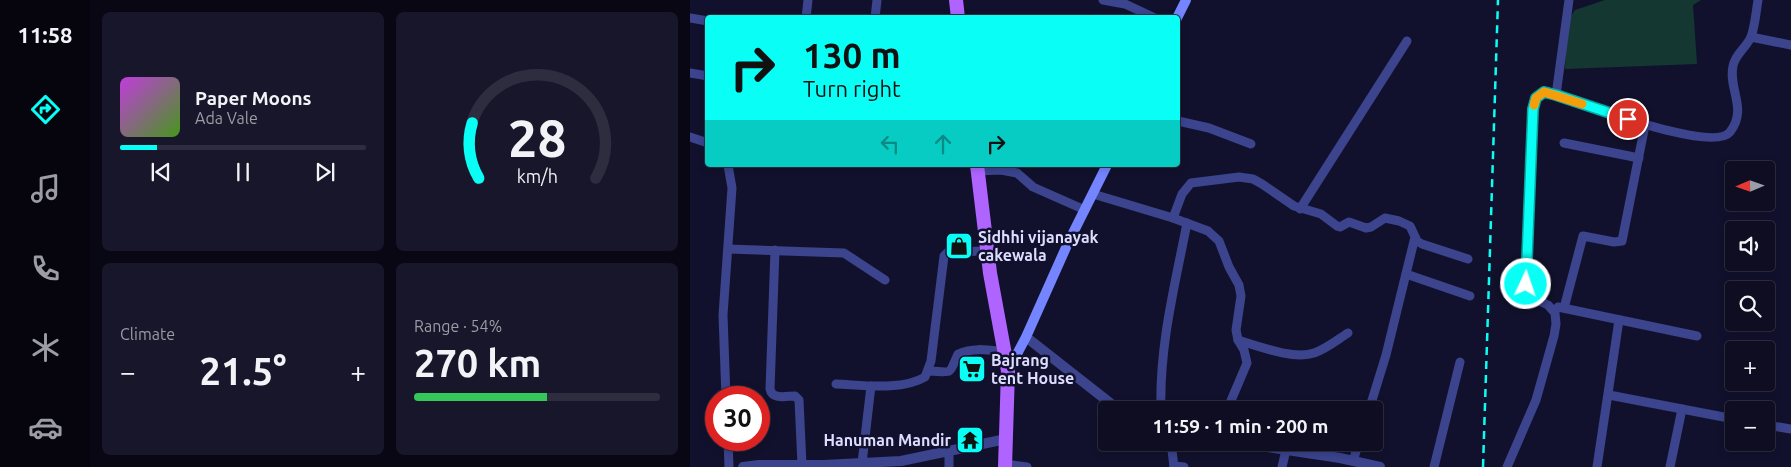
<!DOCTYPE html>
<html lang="en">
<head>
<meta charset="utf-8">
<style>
	body { margin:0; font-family:Ubuntu,sans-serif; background:#17162a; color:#f1f3f6; height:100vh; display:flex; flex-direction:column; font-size:19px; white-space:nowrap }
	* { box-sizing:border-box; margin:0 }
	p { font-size:16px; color:#9b9ca5 }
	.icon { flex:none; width:28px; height:28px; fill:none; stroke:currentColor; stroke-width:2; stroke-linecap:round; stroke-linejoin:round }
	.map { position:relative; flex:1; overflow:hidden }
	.side { display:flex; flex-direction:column; gap:12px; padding:12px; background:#080713; width:600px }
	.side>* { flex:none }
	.hud { position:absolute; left:15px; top:15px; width:475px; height:152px; border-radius:5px; box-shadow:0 2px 8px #0003,0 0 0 1px #2e2d40; background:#09fff5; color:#111; overflow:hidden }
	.needle { width:32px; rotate:268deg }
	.controls { position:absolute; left:1035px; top:161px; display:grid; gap:10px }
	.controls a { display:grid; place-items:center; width:50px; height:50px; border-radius:5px; background:#0e0d22; box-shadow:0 2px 8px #0003,0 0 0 1px #2e2d40; font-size:25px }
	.speed { position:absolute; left:15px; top:386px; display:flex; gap:10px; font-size:25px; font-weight:700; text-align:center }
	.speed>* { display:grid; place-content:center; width:65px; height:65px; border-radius:50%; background:#0e0d22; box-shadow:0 2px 8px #0003,0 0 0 1px #2e2d40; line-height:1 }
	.speed .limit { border:8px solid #d22; background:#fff; color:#111 }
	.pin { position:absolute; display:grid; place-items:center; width:42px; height:42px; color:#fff; margin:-21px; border:2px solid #fff; border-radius:50%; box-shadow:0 1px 5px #0007 }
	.me { position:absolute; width:55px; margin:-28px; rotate:3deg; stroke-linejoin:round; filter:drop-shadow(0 0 4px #0008) }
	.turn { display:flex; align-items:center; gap:18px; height:105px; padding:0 15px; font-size:22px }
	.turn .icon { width:65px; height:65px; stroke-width:2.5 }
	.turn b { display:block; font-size:35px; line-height:42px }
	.lanes { display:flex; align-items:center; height:48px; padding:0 15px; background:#0003; justify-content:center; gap:25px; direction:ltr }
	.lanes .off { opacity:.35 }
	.big { font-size:38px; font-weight:700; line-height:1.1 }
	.side .widget { flex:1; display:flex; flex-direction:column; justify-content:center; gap:8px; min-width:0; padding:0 18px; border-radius:8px; background:#17162a }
	.side .dial { align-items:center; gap:0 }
	.dial svg { height:130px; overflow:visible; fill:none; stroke:#2e2d40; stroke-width:7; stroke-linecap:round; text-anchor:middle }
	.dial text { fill:#f1f3f6; stroke:none }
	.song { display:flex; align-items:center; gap:15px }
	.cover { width:60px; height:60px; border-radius:8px; background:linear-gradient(135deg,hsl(290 70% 55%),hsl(100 70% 35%)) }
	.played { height:5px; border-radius:2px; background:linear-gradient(90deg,#09fff5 15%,#2e2d40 15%) }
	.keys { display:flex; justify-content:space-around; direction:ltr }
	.heat { display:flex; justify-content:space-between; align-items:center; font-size:28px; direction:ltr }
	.charge { height:8px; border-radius:4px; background:linear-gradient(90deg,#34c759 54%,#2e2d40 0) }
	.side .tiles { flex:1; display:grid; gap:12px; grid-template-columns:repeat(2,1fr) }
	.trip { position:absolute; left:408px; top:401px; width:285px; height:50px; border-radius:5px; background:#0e0d22; box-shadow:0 2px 8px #0003,0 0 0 1px #2e2d40; font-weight:700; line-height:50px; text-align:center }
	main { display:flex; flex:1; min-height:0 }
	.dock { display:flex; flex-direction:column; width:90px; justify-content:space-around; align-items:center; background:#06050e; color:#9b9ca5 }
	.dock .icon { width:35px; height:35px }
	.dock .selected { color:#09fff5 }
	.dock b { font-size:22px; color:#f1f3f6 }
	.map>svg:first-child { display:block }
</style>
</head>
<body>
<main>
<nav class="dock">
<b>11:58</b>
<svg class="icon selected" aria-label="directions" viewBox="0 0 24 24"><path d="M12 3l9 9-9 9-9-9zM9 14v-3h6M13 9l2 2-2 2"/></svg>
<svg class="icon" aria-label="music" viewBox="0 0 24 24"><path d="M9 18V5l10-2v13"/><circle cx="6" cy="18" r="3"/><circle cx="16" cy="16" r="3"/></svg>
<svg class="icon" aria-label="phone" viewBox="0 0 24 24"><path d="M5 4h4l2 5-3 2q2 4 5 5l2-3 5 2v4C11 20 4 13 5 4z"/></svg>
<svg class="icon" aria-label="climate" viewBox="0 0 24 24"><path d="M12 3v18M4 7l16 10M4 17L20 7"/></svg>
<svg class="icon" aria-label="car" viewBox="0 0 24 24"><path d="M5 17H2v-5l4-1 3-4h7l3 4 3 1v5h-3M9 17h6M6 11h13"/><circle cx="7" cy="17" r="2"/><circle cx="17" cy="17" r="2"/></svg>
</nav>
<section class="side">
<div class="tiles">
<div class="widget">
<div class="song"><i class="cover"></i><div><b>Paper Moons</b><p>Ada Vale</p></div></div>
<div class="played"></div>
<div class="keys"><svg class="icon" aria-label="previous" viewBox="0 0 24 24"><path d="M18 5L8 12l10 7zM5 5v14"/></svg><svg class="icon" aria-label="pause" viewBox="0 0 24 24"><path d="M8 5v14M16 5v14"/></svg><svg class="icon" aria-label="next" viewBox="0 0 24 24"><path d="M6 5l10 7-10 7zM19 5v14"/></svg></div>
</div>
<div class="widget dial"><svg viewBox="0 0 100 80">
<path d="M14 69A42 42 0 1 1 86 69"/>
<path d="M14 69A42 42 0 0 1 10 35" stroke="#09fff5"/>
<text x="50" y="56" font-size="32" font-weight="700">28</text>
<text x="50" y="72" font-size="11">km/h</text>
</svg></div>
<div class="widget"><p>Climate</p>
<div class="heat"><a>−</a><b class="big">21.5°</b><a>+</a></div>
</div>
<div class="widget"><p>Range · 54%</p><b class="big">270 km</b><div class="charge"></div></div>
</div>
</section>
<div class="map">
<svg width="1101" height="467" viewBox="0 0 1101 467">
	<rect width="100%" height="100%" fill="#12112d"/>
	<!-- green -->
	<polygon fill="#143731" points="915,0 1011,0 1003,5 1007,64 875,69 877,22 885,10"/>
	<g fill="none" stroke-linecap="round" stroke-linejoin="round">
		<!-- minor -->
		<g stroke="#3b448d" stroke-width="9">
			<polyline points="413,0 435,4 465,18"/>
			<polyline points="0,18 18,21"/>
			<polyline points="116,18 118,0"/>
			<polyline points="185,18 187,0"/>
			<polyline points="1061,37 1101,45"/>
			<polyline points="0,73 18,76"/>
			<polyline points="866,95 879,0"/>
			<polyline points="488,121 519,128 561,144"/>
			<polyline points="0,137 18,143"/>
			<polyline points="874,143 949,158"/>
			<polyline points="287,171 311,170 327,173 343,187 395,210"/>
			<polyline points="403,194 483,218 518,231 529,241 539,267 549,285 551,296 546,330 548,340 554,350 557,363 537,410"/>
			<polyline points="610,209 717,41"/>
			<polyline points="483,218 492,194 501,183 549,177 563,179 572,184 604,206 631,214 647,226 650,227 659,222 676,228 681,227 695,218 709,221 720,226 727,241 732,244 778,259"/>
			<polyline points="38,249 154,253 195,280"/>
			<path d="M85,250L80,389C82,400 96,396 105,396L109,400L112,465"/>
			<polyline points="716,274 780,296"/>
			<polyline points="868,307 1007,336"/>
			<polyline points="874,308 893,236 924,242 932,241 955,125"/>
			<path d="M548,340C568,346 604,360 624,353C636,349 647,340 658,333"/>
			<path d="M238,371C264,372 258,376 268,354C284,347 298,350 315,352"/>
			<path d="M146,384C172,385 212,391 235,377L241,361L254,256L258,252L297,251"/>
			<polyline points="919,395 1044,419"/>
			<polyline points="36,398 33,315 42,188 38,165"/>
			<path d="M471,410C469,346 485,285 497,223"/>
			<polyline points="679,410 696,355 725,237"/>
			<polyline points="1076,425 1101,429"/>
			<polyline points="38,440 39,467"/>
			<polyline points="481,442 484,467"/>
			<polyline points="663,461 669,442"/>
			<polyline points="172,463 181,386"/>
			<polyline points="315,464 337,467"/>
			<polyline points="484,466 494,467"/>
			<polyline points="259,467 259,451"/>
			<polyline points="592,467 596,450"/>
			<polyline points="744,467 770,362"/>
			<path d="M817,467L846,400L864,336L866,324L865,313L858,305L845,299L839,293L836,283L843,109L846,98L854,92C884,99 1022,155 1040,132C1058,109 1038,89 1043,66C1045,54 1056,48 1061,37C1065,26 1066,12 1068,0"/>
			<polyline points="907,467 929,320"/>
			<polyline points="980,467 992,409"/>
		</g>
		<!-- tertiary -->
		<g stroke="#3b448d" stroke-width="10">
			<polyline points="336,337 429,410"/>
			<polyline points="545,442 650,458 690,467"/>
			<polyline points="53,467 69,465 134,465 211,461 316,439"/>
		</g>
		<!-- secondary -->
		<g stroke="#7485ff" stroke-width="10">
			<polyline points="487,18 496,0"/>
			<polyline points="318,371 336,337 378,243 417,165"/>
		</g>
		<!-- primary -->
		<g stroke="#af64ff" stroke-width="14">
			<polyline points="266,0 268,18"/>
			<polyline points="287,165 300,273 318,371 315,467"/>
		</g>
		<!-- rail -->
		<polyline stroke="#09fff5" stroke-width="2.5" stroke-dasharray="8 6" stroke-linecap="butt" points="793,467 808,0"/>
	</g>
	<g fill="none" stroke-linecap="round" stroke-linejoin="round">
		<!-- route casing -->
		<g stroke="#06a69f" stroke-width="12">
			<polyline id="route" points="836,284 843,109 846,98 854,92 866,95 938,119"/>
		</g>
		<!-- route -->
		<use href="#route" stroke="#09fff5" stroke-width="9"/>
		<!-- slow -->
		<polyline stroke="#f59e0b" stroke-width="9" points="844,105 846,98 854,92 892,104"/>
	</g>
	<!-- icons -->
	<defs>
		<g id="shop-square" transform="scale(1.4375)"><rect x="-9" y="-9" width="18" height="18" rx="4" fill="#09fff5" stroke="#12112d"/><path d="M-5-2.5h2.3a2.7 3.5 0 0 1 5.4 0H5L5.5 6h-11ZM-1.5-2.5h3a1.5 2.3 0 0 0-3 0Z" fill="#111"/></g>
		<g id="supermarket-square" transform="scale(1.4375)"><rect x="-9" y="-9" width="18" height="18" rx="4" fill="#09fff5" stroke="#12112d"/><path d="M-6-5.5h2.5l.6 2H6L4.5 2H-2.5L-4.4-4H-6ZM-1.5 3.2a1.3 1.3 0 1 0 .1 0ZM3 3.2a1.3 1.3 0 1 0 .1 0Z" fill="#111"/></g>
		<g id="temple-square" transform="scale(1.4375)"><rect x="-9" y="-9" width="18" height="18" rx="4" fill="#09fff5" stroke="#12112d"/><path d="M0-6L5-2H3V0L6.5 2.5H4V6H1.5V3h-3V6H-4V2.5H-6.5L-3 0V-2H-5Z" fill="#111"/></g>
	</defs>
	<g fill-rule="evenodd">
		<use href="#shop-square" x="269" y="246"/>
		<use href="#supermarket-square" x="282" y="369"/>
		<use href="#temple-square" x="280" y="440"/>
	</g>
	<g text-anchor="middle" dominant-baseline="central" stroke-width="5" stroke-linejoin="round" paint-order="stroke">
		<!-- poi labels -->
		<g font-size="16" font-weight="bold" fill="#dddeff" stroke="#12112d" text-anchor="start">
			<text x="288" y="237">Sidhhi vijanayak<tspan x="288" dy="18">cakewala</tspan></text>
			<text x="301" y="360">Bajrang<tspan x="301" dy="18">tent House</tspan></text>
			<text x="261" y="440" text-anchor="end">Hanuman Mandir</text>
		</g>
	</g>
</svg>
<div class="controls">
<a><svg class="needle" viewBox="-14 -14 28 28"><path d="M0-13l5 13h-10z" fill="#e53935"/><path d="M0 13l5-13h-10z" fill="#9b9ca5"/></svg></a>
<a><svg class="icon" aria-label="sound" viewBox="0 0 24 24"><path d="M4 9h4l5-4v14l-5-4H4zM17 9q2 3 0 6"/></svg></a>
<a><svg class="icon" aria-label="search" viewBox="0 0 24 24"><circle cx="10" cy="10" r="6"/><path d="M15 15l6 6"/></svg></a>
<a>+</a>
<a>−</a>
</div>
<div class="speed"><div class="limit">30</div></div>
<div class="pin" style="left:938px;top:119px;background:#d93025"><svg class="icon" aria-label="arrive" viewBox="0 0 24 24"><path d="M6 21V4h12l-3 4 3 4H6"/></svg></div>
<svg class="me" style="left:836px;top:284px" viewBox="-20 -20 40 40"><circle r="17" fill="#09fff5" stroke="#fff" stroke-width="3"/><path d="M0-11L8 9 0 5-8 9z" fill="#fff"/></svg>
<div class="trip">11:59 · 1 min · 200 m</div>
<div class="hud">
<div class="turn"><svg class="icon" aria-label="right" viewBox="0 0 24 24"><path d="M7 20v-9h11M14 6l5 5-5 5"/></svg><div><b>130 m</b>Turn right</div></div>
<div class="lanes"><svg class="icon off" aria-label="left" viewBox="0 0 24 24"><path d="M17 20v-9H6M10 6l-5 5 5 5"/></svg><svg class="icon off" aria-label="ahead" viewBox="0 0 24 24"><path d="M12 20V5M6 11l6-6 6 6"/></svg><svg class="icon" aria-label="right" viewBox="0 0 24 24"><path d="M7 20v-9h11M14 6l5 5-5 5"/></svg></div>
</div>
</div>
</main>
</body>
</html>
